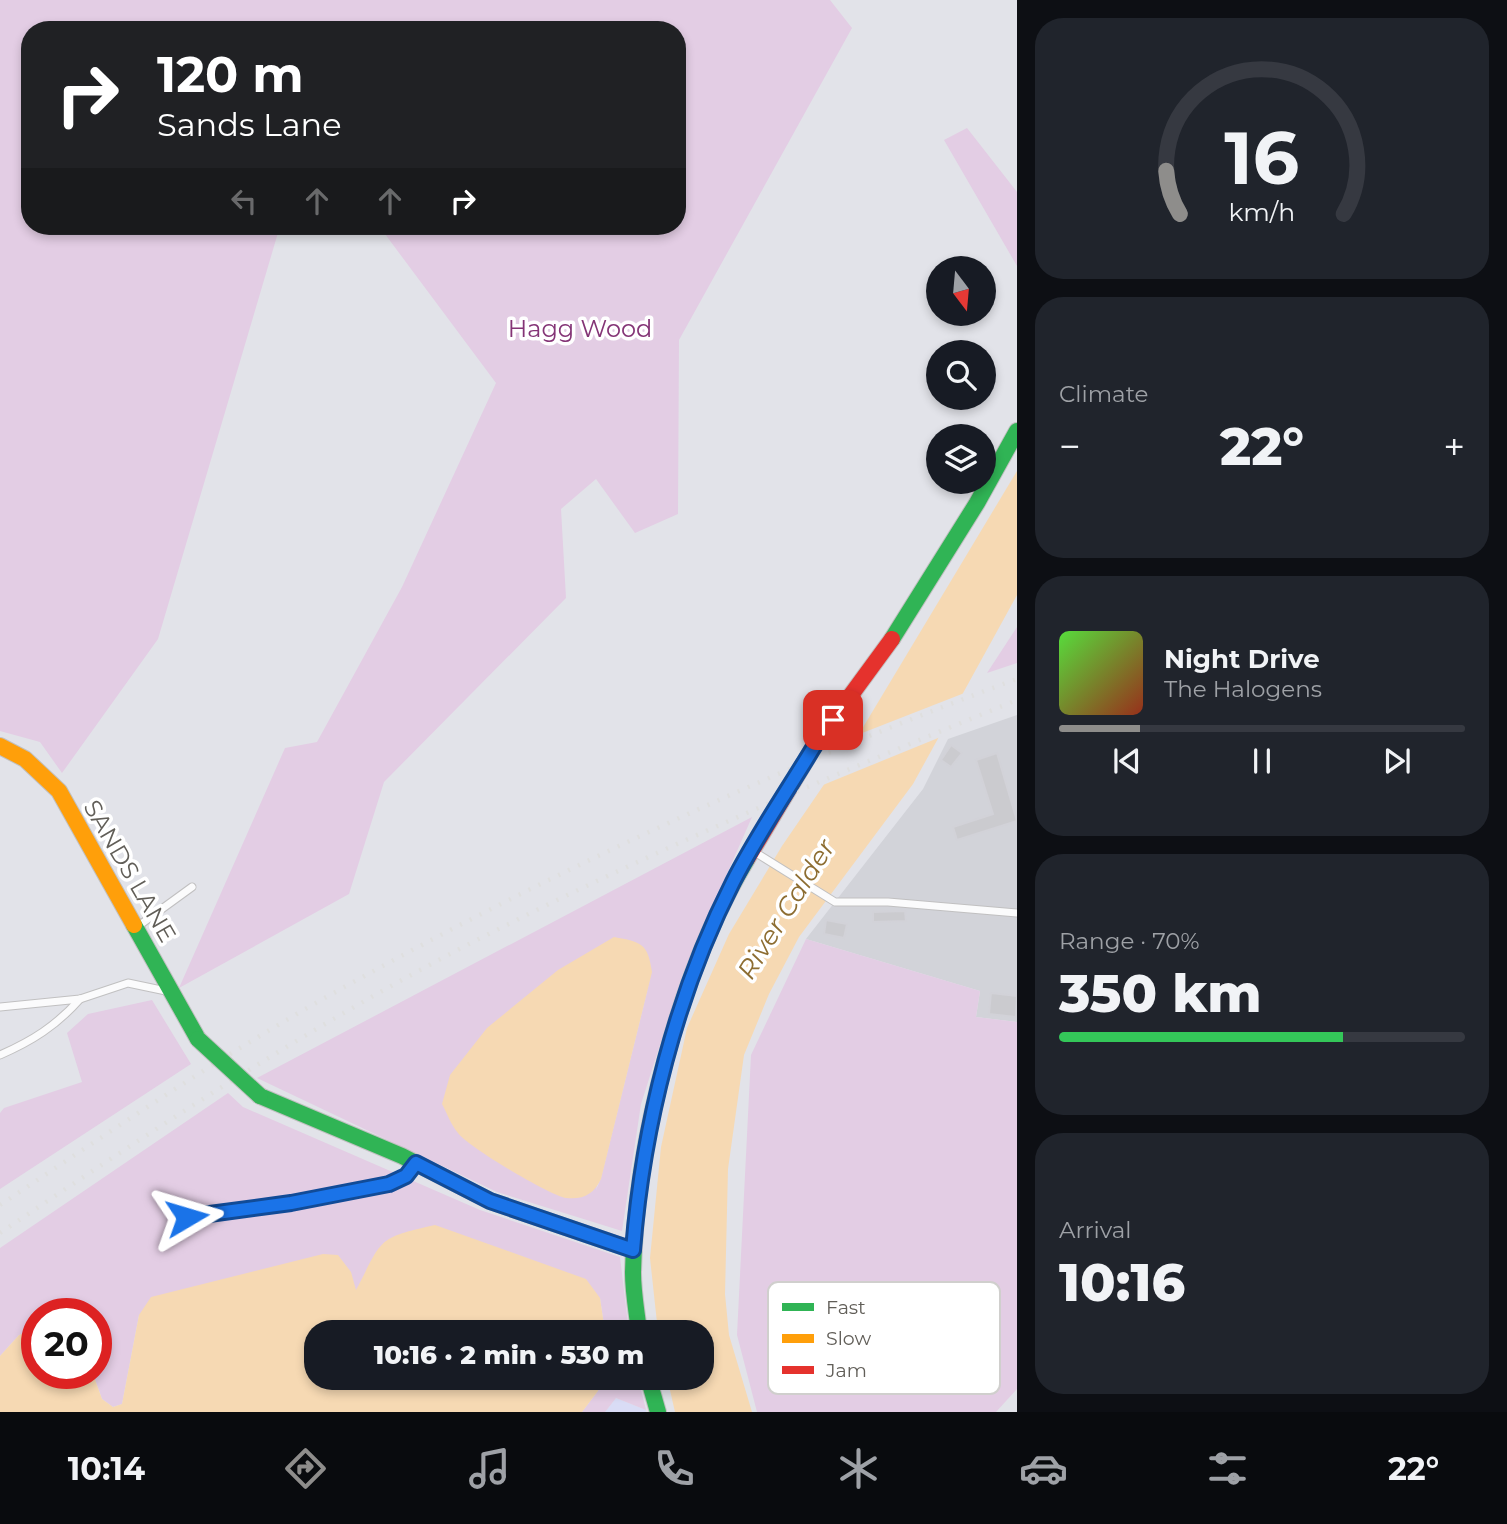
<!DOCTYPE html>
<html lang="en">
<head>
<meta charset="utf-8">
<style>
	body { margin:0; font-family:Montserrat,sans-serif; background:#20242c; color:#f1f3f6; height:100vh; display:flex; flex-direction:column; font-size:26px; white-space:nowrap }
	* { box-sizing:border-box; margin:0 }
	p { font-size:23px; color:#9ea1a6 }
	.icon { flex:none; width:38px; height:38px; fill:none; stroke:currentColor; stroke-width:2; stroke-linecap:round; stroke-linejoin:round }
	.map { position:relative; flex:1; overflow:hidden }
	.panel { display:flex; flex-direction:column; gap:18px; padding:18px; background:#0d0f14; width:490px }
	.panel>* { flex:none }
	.top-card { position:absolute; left:21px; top:21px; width:665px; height:214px; border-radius:28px; box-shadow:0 4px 10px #0003; background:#202124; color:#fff; overflow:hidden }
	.needle { width:46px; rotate:164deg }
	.fabs { position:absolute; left:926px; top:256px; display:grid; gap:14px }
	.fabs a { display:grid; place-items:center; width:70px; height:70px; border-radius:50%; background:#171b24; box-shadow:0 4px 10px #0003; font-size:35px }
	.speed { position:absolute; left:21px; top:1298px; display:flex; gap:14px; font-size:35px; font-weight:700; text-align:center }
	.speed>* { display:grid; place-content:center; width:91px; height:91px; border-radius:50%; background:#171b24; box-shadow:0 4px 10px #0003; line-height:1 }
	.speed .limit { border:10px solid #d22; background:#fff; color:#111 }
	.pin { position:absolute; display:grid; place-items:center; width:60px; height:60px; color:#fff; margin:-30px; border-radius:14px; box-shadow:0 4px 10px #0006 }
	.me { position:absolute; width:77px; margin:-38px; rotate:83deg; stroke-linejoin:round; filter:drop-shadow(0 0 5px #0008) }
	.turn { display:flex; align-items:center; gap:24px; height:147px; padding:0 21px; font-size:32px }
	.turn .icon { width:91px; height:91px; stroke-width:2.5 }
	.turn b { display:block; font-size:49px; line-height:60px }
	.lanes { display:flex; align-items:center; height:66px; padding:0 21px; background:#0003; justify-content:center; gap:35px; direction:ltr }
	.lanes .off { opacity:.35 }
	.big { font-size:52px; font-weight:800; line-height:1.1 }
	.panel .widget { flex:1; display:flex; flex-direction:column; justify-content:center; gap:10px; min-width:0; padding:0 24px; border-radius:28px; background:#20242c }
	.panel .dial { align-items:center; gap:0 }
	.dial svg { height:182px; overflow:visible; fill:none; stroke:#363941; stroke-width:7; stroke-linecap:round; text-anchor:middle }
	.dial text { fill:#f1f3f6; stroke:none }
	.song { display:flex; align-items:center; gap:21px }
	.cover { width:84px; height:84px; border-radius:10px; background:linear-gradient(135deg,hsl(110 70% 55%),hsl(10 70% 35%)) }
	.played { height:7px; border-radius:4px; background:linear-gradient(90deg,#8e8d8b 20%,#363941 20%) }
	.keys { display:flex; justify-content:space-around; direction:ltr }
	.heat { display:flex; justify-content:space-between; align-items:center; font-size:38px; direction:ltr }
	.charge { height:10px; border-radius:5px; background:linear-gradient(90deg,#34c759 70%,#363941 0) }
	.trip { position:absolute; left:304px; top:1320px; width:410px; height:70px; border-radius:28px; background:#171b24; box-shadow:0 4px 10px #0003; font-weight:800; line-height:70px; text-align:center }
	.tabs { display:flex; height:112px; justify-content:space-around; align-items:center; background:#090b0e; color:#9ea1a6 }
	.tabs .icon { width:49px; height:49px }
	.tabs .active { color:#8e8d8b }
	.tabs b { font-size:32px; color:#f1f3f6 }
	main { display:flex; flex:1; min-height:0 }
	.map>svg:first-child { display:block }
</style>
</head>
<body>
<main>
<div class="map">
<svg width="1017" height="1412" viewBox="0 0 1017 1412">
	<rect width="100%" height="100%" fill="#e2e3e9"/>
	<!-- commercial -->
	<polygon fill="#d9dcf5" points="616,1398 646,1410 646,1412 605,1412"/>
	<!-- industrial -->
	<polygon fill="#d2d3d9" points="1017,715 1017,1022 976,1017 980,991 806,939 923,789 948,739"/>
	<!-- green -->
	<g fill="#e3cde4" fill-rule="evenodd">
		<polygon points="0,0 830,0 852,28 679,340 678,514 635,533 596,479 561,509 566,598 384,782 349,894 179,988 285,748 317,742 402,587 496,383 379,226 677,226 677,30 30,30 30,226 280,226 158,639 62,773 40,742 0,731"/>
		<polygon points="967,128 1017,192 1017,266 944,140"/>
		<polygon points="1017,627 1017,663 987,673"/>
		<path d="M752,817L682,976L641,1104L622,1231L497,1192L257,1078ZM652,972L601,1178L596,1190Z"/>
		<polygon points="806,939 980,991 976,1017 1017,1022 1017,1389 996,1412 757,1412 737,1335 751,1055"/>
		<polygon points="152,1000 191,1064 0,1189 0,1113 4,1108 82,1082 67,1033 88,1014"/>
		<polygon points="228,1093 243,1107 480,1210 620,1257 629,1332 605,1332 600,1298 356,1291 139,1315 122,1404 113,1407 102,1399 93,1374 96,1374 96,1314 37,1314 37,1329 19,1335 0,1356 0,1248"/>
		<polygon points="601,1377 638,1377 646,1410 616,1398 605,1412 582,1412 598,1391"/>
	</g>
	<!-- water -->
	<g fill="#f6d9b3">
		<polygon points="1017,471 1017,595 913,784 799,937 769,994 744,1055 728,1169 725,1294 729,1335 752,1412 675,1412 667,1377 702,1377 702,1332 658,1332 650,1258 661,1147 687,1028 729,934 782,846 862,729"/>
		<path d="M614,937C641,942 648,943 652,972L601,1179C594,1194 583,1200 566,1198C551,1196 468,1147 458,1133C451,1125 447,1113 442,1104L450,1075L487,1028L558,970Z"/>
		<path d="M435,1225L586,1279L600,1298L605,1332H317V1377H601L598,1391L582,1412H0V1356L19,1335L37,1329V1374H93L102,1399L113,1407L122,1404L139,1315L151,1297L323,1254L338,1255L351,1272L356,1290C383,1239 376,1238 435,1225Z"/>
	</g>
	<!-- pier -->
	<polygon fill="#e2e3e9" points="967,692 943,736 818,787 852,737"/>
	<!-- building -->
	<g fill="#cbcbcf" stroke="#d2d2d8" stroke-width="2">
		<polygon points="951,745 962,753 951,767 941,760"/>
		<polygon points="997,753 1017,821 957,840 953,827 993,814 976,760"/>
		<polygon points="905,911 906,921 873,922 873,912"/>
		<polygon points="826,920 847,924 844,938 824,934"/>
		<polygon points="991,993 1017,996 1016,1017 989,1014"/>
	</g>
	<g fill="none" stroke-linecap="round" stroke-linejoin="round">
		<!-- lane casing -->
		<g stroke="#c1c0c1" stroke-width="9">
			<g id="lane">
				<polyline points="753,851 835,902 888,902 1017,913"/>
				<polyline points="137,927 192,887"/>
				<polyline points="0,1007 80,999 128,983 166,991"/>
				<path d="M0,1055C32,1041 56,1026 80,999"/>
				<polyline points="187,1217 291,1203 389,1184 406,1176 415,1164"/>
			</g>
		</g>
		<!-- fast casing -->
		<g stroke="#c1c0c0" stroke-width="18">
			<g id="fast">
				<polyline points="892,639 977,503 1017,431"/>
				<polyline points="134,925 198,1039"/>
				<polyline points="260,1096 402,1156 490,1201 633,1250"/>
				<path d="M639,1332C637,1313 633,1293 633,1273C635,1143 680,970 747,859"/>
				<polyline points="648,1377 658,1412"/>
			</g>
		</g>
		<!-- slow casing -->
		<g stroke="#c1c0c0" stroke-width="18">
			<polyline id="slow" points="0,746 25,759 59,791 134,925"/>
		</g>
		<!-- jam casing -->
		<g stroke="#c1c0c0" stroke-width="18">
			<polyline id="jam" points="747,859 818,740 892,639"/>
		</g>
		<!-- lane -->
		<use href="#lane" stroke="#fbfbfc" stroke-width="7"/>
		<!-- fast -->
		<use href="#fast" stroke="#30b455" stroke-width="16"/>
		<!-- slow -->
		<use href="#slow" stroke="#ff9f0a" stroke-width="16"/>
		<!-- jam -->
		<use href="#jam" stroke="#e5322d" stroke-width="16"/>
		<!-- rail -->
		<g stroke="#dfdfdf" stroke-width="4.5" stroke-dasharray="2 9" stroke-linecap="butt">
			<path d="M0,1205C105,1135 210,1063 321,1000C544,875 777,767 1017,679"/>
			<path d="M0,1233C154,1129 308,1027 473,942C650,851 833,775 1017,700"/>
		</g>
		<!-- fast-bridge casing -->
		<g stroke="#c1c0c0" stroke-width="18" stroke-linecap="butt">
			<polyline id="fast-bridge" points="198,1039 260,1096"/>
		</g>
		<!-- fast-bridge -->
		<use href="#fast-bridge" stroke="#30b455" stroke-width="16"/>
	</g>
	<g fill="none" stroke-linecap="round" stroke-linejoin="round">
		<!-- route casing -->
		<g stroke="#114b97" stroke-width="18">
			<path id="route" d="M187,1217L291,1203L389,1184L406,1176L416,1163L490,1201L633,1250C643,1125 676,994 733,882C758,833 790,787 818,740L833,720"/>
		</g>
		<!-- route -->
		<use href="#route" stroke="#1a73e8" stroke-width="12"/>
	</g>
	<g text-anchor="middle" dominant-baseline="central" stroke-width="7" stroke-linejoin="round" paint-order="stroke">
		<!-- park labels -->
		<g font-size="24" fill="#843476" stroke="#fff">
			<text x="580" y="328">Hagg Wood</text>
		</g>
		<!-- street labels -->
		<g font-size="24" fill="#615e58" stroke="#fff">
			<text transform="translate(130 871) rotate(60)">SANDS LANE</text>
		</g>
		<!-- water labels -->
		<g font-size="26" font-style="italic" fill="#8d6d31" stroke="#fff">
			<text transform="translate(786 909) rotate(-58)">River Calder</text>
		</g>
	</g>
	<!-- legend -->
	<rect x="768" y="1282" width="232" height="112" rx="10" fill="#fff" stroke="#d0cfcd" stroke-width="2"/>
	<rect x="782" y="1303" width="32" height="8" fill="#30b455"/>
	<rect x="782" y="1334" width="32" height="9" fill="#ff9f0a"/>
	<rect x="782" y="1366" width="32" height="8" fill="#e5322d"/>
	<g font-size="19" fill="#615e58">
		<text x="826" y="1314">Fast</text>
		<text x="826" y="1345">Slow</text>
		<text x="826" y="1377">Jam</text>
	</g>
</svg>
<div class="fabs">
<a><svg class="needle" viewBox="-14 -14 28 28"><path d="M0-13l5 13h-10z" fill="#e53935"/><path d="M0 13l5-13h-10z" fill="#9ea1a6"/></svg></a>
<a><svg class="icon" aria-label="search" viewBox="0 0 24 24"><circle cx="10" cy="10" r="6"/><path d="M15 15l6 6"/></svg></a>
<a><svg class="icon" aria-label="layers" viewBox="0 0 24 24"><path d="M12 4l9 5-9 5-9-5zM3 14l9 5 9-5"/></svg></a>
</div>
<div class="speed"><div class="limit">20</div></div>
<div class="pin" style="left:833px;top:720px;background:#d93025"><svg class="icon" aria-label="arrive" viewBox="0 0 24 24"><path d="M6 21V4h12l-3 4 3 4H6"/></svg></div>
<svg class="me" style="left:187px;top:1217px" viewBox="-20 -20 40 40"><path d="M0-17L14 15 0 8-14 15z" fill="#1a73e8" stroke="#fff" stroke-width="4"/></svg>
<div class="trip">10:16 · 2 min · 530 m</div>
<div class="top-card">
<div class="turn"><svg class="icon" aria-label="right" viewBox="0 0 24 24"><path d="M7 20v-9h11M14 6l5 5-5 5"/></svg><div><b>120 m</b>Sands Lane</div></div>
<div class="lanes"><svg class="icon off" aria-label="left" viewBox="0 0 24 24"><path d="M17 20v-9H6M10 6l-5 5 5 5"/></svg><svg class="icon off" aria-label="ahead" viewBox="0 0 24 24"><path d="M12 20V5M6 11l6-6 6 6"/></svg><svg class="icon off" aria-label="ahead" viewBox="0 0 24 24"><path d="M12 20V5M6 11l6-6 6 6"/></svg><svg class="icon" aria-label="right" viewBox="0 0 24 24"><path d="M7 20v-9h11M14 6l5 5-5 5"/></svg></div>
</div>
</div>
<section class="panel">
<div class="widget dial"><svg viewBox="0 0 100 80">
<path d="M14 69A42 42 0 1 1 86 69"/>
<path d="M14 69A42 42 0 0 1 8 50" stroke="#8e8d8b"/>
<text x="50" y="56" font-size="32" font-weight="700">16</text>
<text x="50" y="72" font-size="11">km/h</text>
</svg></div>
<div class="widget"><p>Climate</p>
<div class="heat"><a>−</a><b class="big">22°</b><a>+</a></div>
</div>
<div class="widget">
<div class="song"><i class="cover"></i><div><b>Night Drive</b><p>The Halogens</p></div></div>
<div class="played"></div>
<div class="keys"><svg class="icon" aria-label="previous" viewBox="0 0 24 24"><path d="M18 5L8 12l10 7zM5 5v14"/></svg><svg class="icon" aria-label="pause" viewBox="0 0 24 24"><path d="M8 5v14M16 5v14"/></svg><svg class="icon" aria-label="next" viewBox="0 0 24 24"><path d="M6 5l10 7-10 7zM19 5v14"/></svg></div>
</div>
<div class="widget"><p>Range · 70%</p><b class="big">350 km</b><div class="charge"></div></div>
<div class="widget"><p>Arrival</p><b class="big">10:16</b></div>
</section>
</main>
<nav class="tabs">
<b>10:14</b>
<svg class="icon active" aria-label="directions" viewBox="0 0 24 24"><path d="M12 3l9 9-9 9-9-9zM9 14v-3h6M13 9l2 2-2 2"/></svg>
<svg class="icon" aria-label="music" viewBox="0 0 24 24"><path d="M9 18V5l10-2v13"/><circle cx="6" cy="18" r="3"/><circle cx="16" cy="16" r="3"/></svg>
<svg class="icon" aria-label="phone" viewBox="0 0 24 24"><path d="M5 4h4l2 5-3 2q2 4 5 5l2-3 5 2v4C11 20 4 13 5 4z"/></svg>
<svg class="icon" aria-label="climate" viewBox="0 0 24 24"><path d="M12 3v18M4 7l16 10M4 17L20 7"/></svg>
<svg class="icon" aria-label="car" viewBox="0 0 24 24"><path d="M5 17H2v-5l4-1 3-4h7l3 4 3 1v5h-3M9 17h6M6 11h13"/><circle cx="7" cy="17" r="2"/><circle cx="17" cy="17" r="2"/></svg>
<svg class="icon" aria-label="filters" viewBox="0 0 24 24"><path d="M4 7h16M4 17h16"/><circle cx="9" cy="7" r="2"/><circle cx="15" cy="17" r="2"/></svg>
<b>22°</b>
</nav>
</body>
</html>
